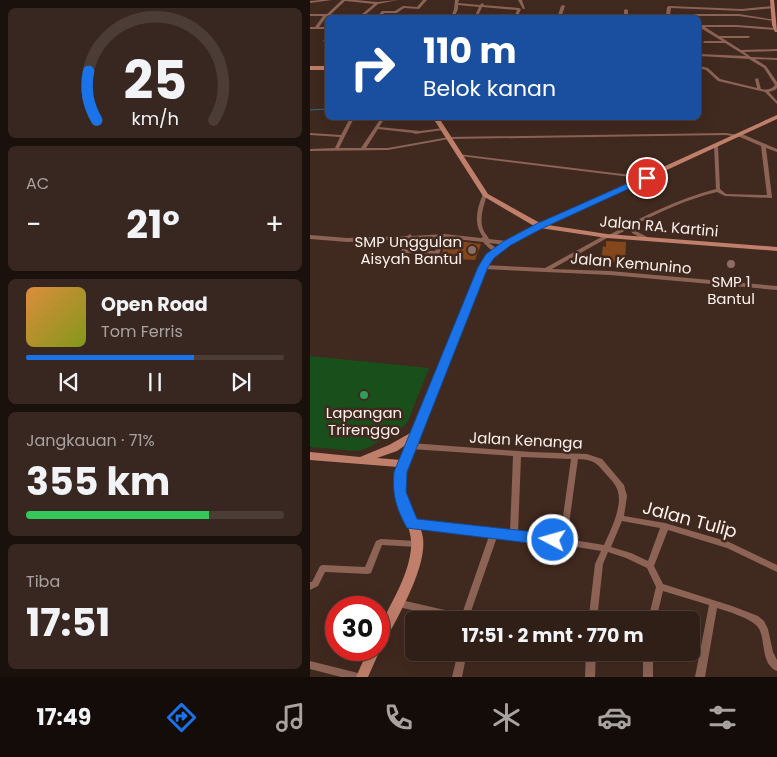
<!DOCTYPE html>
<html lang="id">
<head>
<meta charset="utf-8">
<style>
	body { margin:0; font-family:Poppins,sans-serif; background:#382720; color:#f1f3f6; height:100vh; display:flex; flex-direction:column; font-size:19px; white-space:nowrap }
	* { box-sizing:border-box; margin:0 }
	p { font-size:16px; color:#a8a2a1 }
	.icon { flex:none; width:28px; height:28px; fill:none; stroke:currentColor; stroke-width:2; stroke-linecap:round; stroke-linejoin:round }
	.map { position:relative; flex:1; overflow:hidden }
	.drawer { display:flex; flex-direction:column; gap:8px; padding:8px; background:#1a110d; width:310px }
	.drawer>* { flex:none }
	.banner { position:absolute; left:15px; top:15px; width:376px; height:105px; border-radius:8px; box-shadow:0 5px 20px #0002,0 0 0 1px #4b3d36; background:#1a4fa0; color:#fff; overflow:hidden }
	.speed { position:absolute; left:15px; top:596px; display:flex; gap:10px; font-size:25px; font-weight:700; text-align:center }
	.speed>* { display:grid; place-content:center; width:65px; height:65px; border-radius:50%; background:#301f17; box-shadow:0 5px 20px #0002,0 0 0 1px #4b3d36; line-height:1 }
	.speed .limit { border:8px solid #d22; background:#fff; color:#111 }
	.pin { position:absolute; display:grid; place-items:center; width:42px; height:42px; color:#fff; margin:-21px; border:2px solid #fff; border-radius:50%; box-shadow:0 1px 5px #0007 }
	.me { position:absolute; width:55px; margin:-28px; rotate:276deg; stroke-linejoin:round; filter:drop-shadow(0 0 4px #0008) }
	.turn { display:flex; align-items:center; gap:18px; height:105px; padding:0 15px; font-size:22px }
	.turn .icon { width:65px; height:65px; stroke-width:2.5 }
	.turn b { display:block; font-size:35px; line-height:42px }
	.big { font-size:38px; font-weight:700; line-height:1.1 }
	.drawer .widget { flex:1; display:flex; flex-direction:column; justify-content:center; gap:8px; min-width:0; padding:0 18px; border-radius:8px; background:#382720 }
	.drawer .dial { align-items:center; gap:0 }
	.dial svg { height:130px; overflow:visible; fill:none; stroke:#4b3d36; stroke-width:7; stroke-linecap:round; text-anchor:middle }
	.dial text { fill:#f1f3f6; stroke:none }
	.song { display:flex; align-items:center; gap:15px }
	.cover { width:60px; height:60px; border-radius:8px; background:linear-gradient(135deg,hsl(30 70% 55%),hsl(70 70% 35%)) }
	.played { height:5px; border-radius:2px; background:linear-gradient(90deg,#1a73e8 65%,#4b3d36 65%) }
	.keys { display:flex; justify-content:space-around; direction:ltr }
	.heat { display:flex; justify-content:space-between; align-items:center; font-size:28px; direction:ltr }
	.charge { height:8px; border-radius:4px; background:linear-gradient(90deg,#34c759 71%,#4b3d36 0) }
	.trip { position:absolute; left:95px; top:611px; width:295px; height:50px; border-radius:8px; background:#301f17; box-shadow:0 5px 20px #0002,0 0 0 1px #4b3d36; font-weight:700; line-height:50px; text-align:center }
	.menu { display:flex; height:80px; justify-content:space-around; align-items:center; background:#130c09; color:#a8a2a1 }
	.menu .icon { width:35px; height:35px }
	.menu .active { color:#1a73e8 }
	.menu b { font-size:22px; color:#f1f3f6 }
	main { display:flex; flex:1; min-height:0 }
	.map>svg:first-child { display:block }
</style>
</head>
<body>
<main>
<section class="drawer">
<div class="widget dial"><svg viewBox="0 0 100 80">
<path d="M14 69A42 42 0 1 1 86 69"/>
<path d="M14 69A42 42 0 0 1 9 39" stroke="#1a73e8"/>
<text x="50" y="56" font-size="32" font-weight="700">25</text>
<text x="50" y="72" font-size="11">km/h</text>
</svg></div>
<div class="widget"><p>AC</p>
<div class="heat"><a>−</a><b class="big">21°</b><a>+</a></div>
</div>
<div class="widget">
<div class="song"><i class="cover"></i><div><b>Open Road</b><p>Tom Ferris</p></div></div>
<div class="played"></div>
<div class="keys"><svg class="icon" aria-label="previous" viewBox="0 0 24 24"><path d="M18 5L8 12l10 7zM5 5v14"/></svg><svg class="icon" aria-label="pause" viewBox="0 0 24 24"><path d="M8 5v14M16 5v14"/></svg><svg class="icon" aria-label="next" viewBox="0 0 24 24"><path d="M6 5l10 7-10 7zM19 5v14"/></svg></div>
</div>
<div class="widget"><p>Jangkauan · 71%</p><b class="big">355 km</b><div class="charge"></div></div>
<div class="widget"><p>Tiba</p><b class="big">17:51</b></div>
</section>
<div class="map">
<svg width="467" height="677" viewBox="0 0 467 677">
	<rect width="100%" height="100%" fill="#40291f"/>
	<!-- green -->
	<polygon fill="#184f1b" points="0,356 119,368 98,421 90,430 57,448 46,451 0,447"/>
	<g fill="none" stroke-linecap="round" stroke-linejoin="round">
		<!-- stream -->
		<polyline stroke="#276f82" stroke-width="1" points="0,110 18,109"/>
	</g>
	<!-- building -->
	<g fill="#84461b">
		<polygon points="141,240 171,244 165,260 147,259 147,257 126,257 131,255 134,247 138,248"/>
		<polygon points="296,241 316,242 315,267 305,267 305,262 291,261 293,246 296,247"/>
	</g>
	<g fill="none" stroke-linecap="round" stroke-linejoin="round">
		<!-- street -->
		<g fill="#8c6355" fill-rule="evenodd">
			<polygon points="10,0 22,0 0,3 0,1"/>
			<path d="M32,0H46L67,2L88,0L68,4L55,15L58,16L56,17H67L72,11H85L93,6L107,7L113,0H117L109,9L94,8L87,13H74L71,17L82,18L17,16L9,27H18V29H0V27H5L13,16H0V14H17ZM35,1H36L64,4L51,15L21,14Z"/>
			<polygon points="145,0 149,0 148,3 170,5 172,3 174,4 173,5 209,8 211,9 207,18 204,18 207,10 172,7 167,18 164,18 169,7 148,5 148,9 144,18 141,18 144,9"/>
			<polygon points="208,0 212,0 215,9 213,9"/>
			<polygon points="253,5 255,6 251,18 247,18 251,6"/>
			<polygon points="359,6 432,9 463,6 464,6 464,8 432,11 361,8 360,15 365,14 429,14 466,20 464,21 429,16 365,16 358,18 350,18 356,16 357,7"/>
			<polygon points="316,9 318,10 318,18 314,18 314,10"/>
			<path d="M389,24L391,25H427L466,28V30H465L427,27H395L409,36H439L440,37L438,38H412L431,50L467,49V51L434,52L441,57L467,58V60L445,59L456,66L467,82V88L465,90L459,92L467,101V104L455,92L408,81L396,70L389,68V66L398,68L410,79L447,88L445,79L448,78L451,89C457,90 461,90 465,85L454,68L439,59L389,56V54L436,56L415,43H394L393,42L395,41H412L389,27Z"/>
			<polygon points="18,34 18,43 13,41"/>
			<path d="M40,118H44L29,148H51L71,118H75L69,127L110,131L133,128L135,129L133,130L105,134L103,133L68,129L56,148H78L139,137L416,133L428,135L432,134L467,149V152L456,148L462,197V198L415,196L407,192C378,199 351,211 325,225L326,231L339,238L340,239L339,240H335L322,233L320,228L303,237H299L242,269L300,271L467,286V290L300,275L173,269L170,267L173,265L235,268L295,235H299C333,216 368,199 406,189L404,145L408,146L410,189L416,194L457,195L451,146L430,137H428L416,135L139,139L78,150L0,151V149L25,148L30,137L0,135V133L31,135Z"/>
			<path d="M96,118C105,117 120,116 129,119L127,120L98,119Z"/>
			<polygon points="148,154 337,177 339,178 337,179 150,156 148,156"/>
			<path d="M173,194H177V195C174,205 169,218 173,229C174,233 178,236 179,239L197,241L200,243L197,245L179,243L188,249L189,250L188,251C181,252 177,246 173,242L136,238L129,254L96,253L93,261L90,263L87,261L96,239L37,242L0,239V235L37,238L97,236L100,234L102,236L134,234L171,238L173,237C163,224 167,208 173,194ZM131,238L125,251L97,250L102,239Z"/>
			<path d="M101,443L221,452L277,454L292,459L314,485L317,496L314,516L355,523L419,542L467,565V572L417,548L358,530L344,566L353,584L422,606L448,616L454,621L458,629L463,652L467,660V671C449,663 457,637 447,626C438,617 419,612 407,608L395,677H385L399,605L353,591L346,620H338L346,587L337,568L316,558L298,552L293,564L287,620H237L238,617L241,616L279,615L285,564L291,551L243,543L187,537L158,620H146L84,606L83,603L84,600L87,599L152,614L179,536L102,527L99,526L98,524L99,522L102,521L200,532L203,456L101,449L98,448L97,446L98,444ZM211,457L261,459L250,538L208,533ZM268,459C283,460 286,462 295,473C298,477 303,481 305,485C316,501 301,529 294,545L257,539ZM312,521L350,528L338,561L321,553L301,547Z"/>
			<polygon points="71,539 107,541 110,542 111,544 110,546 107,547 72,545 61,573 58,574 15,572 8,586 0,590 0,582 2,582 10,566 13,565 55,567 66,541"/>
			<polygon points="148,652 157,652 152,677 142,677"/>
			<polygon points="276,652 286,652 285,677 275,677"/>
			<rect x="333" y="652" width="10" height="25"/>
			<polygon points="0,661 48,673 51,674 53,677 31,677 0,669"/>
		</g>
		<!-- secondary -->
		<g fill="#bf7f6a" fill-rule="evenodd">
			<polygon points="460,0 464,0 467,32 465,32 462,25"/>
			<rect x="0" y="66" width="18" height="4"/>
			<path d="M467,115V119L238,225L297,234L467,247V251L297,238L230,228L200,244L182,260L177,267L96,472C95,481 95,490 98,499C102,512 111,524 113,538C117,568 87,618 73,645L69,646C69,640 68,633 70,627C72,621 76,616 78,610C88,591 99,570 101,549C104,520 76,497 88,467L0,460V452L50,457L79,445L102,432L169,267C183,247 202,235 224,226L173,196L123,118H129L178,194L230,223ZM97,444L91,460L67,458L87,451Z"/>
			<polygon points="69,647 70,650 58,677 46,677 58,650 69,650"/>
		</g>
	</g>
	<!-- route -->
	<path fill="#1a73e8" stroke="#114b97" d="M337,175L341,178L340,179L233,228L201,245L184,258L178,267L97,472L96,492L107,519L243,534L248,536L250,540L248,544L243,546L97,528C86,508 82,495 84,472L168,267L176,254L194,241L226,224Z"/>
	<!-- markers -->
	<g fill="#8d6e63" stroke="#40291f" stroke-width="2">
		<circle cx="162" cy="250" r="5"/>
		<circle cx="421" cy="264" r="5"/>
	</g>
	<circle fill="#2e9e5b" stroke="#40291f" stroke-width="2" cx="54" cy="395" r="5"/>
	<g text-anchor="middle" dominant-baseline="central" stroke-width="5" stroke-linejoin="round" paint-order="stroke">
		<!-- street labels -->
		<g font-size="15" fill="#fef1ed" stroke="#40291f">
			<text transform="translate(349 226) rotate(5)">Jalan RA. Kartini</text>
			<text transform="translate(321 263) rotate(5)">Jalan Kemunino</text>
			<text transform="translate(216 440) rotate(3)">Jalan Kenanga</text>
		</g>
		<!-- poi labels -->
		<g font-size="15" fill="#fef1ed" stroke="#40291f">
			<text x="152" y="241" text-anchor="end">SMP Unggulan<tspan x="152" dy="17">Aisyah Bantul</tspan></text>
			<text x="421" y="281">SMP 1<tspan x="421" dy="17">Bantul</tspan></text>
			<text x="54" y="412">Lapangan<tspan x="54" dy="17">Trirenggo</tspan></text>
		</g>
		<!-- near-street labels -->
		<g font-size="18" fill="#fef1ed" stroke="#40291f">
			<text transform="translate(380 519) rotate(15)">Jalan Tulip</text>
		</g>
	</g>
</svg>
<div class="speed"><div class="limit">30</div></div>
<div class="pin" style="left:337px;top:178px;background:#d93025"><svg class="icon" aria-label="arrive" viewBox="0 0 24 24"><path d="M6 21V4h12l-3 4 3 4H6"/></svg></div>
<svg class="me" style="left:243px;top:540px" viewBox="-20 -20 40 40"><circle r="17" fill="#1a73e8" stroke="#fff" stroke-width="3"/><path d="M0-11L8 9 0 5-8 9z" fill="#fff"/></svg>
<div class="trip">17:51 · 2 mnt · 770 m</div>
<div class="banner">
<div class="turn"><svg class="icon" aria-label="right" viewBox="0 0 24 24"><path d="M7 20v-9h11M14 6l5 5-5 5"/></svg><div><b>110 m</b>Belok kanan</div></div>
</div>
</div>
</main>
<nav class="menu">
<b>17:49</b>
<svg class="icon active" aria-label="directions" viewBox="0 0 24 24"><path d="M12 3l9 9-9 9-9-9zM9 14v-3h6M13 9l2 2-2 2"/></svg>
<svg class="icon" aria-label="music" viewBox="0 0 24 24"><path d="M9 18V5l10-2v13"/><circle cx="6" cy="18" r="3"/><circle cx="16" cy="16" r="3"/></svg>
<svg class="icon" aria-label="phone" viewBox="0 0 24 24"><path d="M5 4h4l2 5-3 2q2 4 5 5l2-3 5 2v4C11 20 4 13 5 4z"/></svg>
<svg class="icon" aria-label="climate" viewBox="0 0 24 24"><path d="M12 3v18M4 7l16 10M4 17L20 7"/></svg>
<svg class="icon" aria-label="car" viewBox="0 0 24 24"><path d="M5 17H2v-5l4-1 3-4h7l3 4 3 1v5h-3M9 17h6M6 11h13"/><circle cx="7" cy="17" r="2"/><circle cx="17" cy="17" r="2"/></svg>
<svg class="icon" aria-label="filters" viewBox="0 0 24 24"><path d="M4 7h16M4 17h16"/><circle cx="9" cy="7" r="2"/><circle cx="15" cy="17" r="2"/></svg>
</nav>
</body>
</html>
